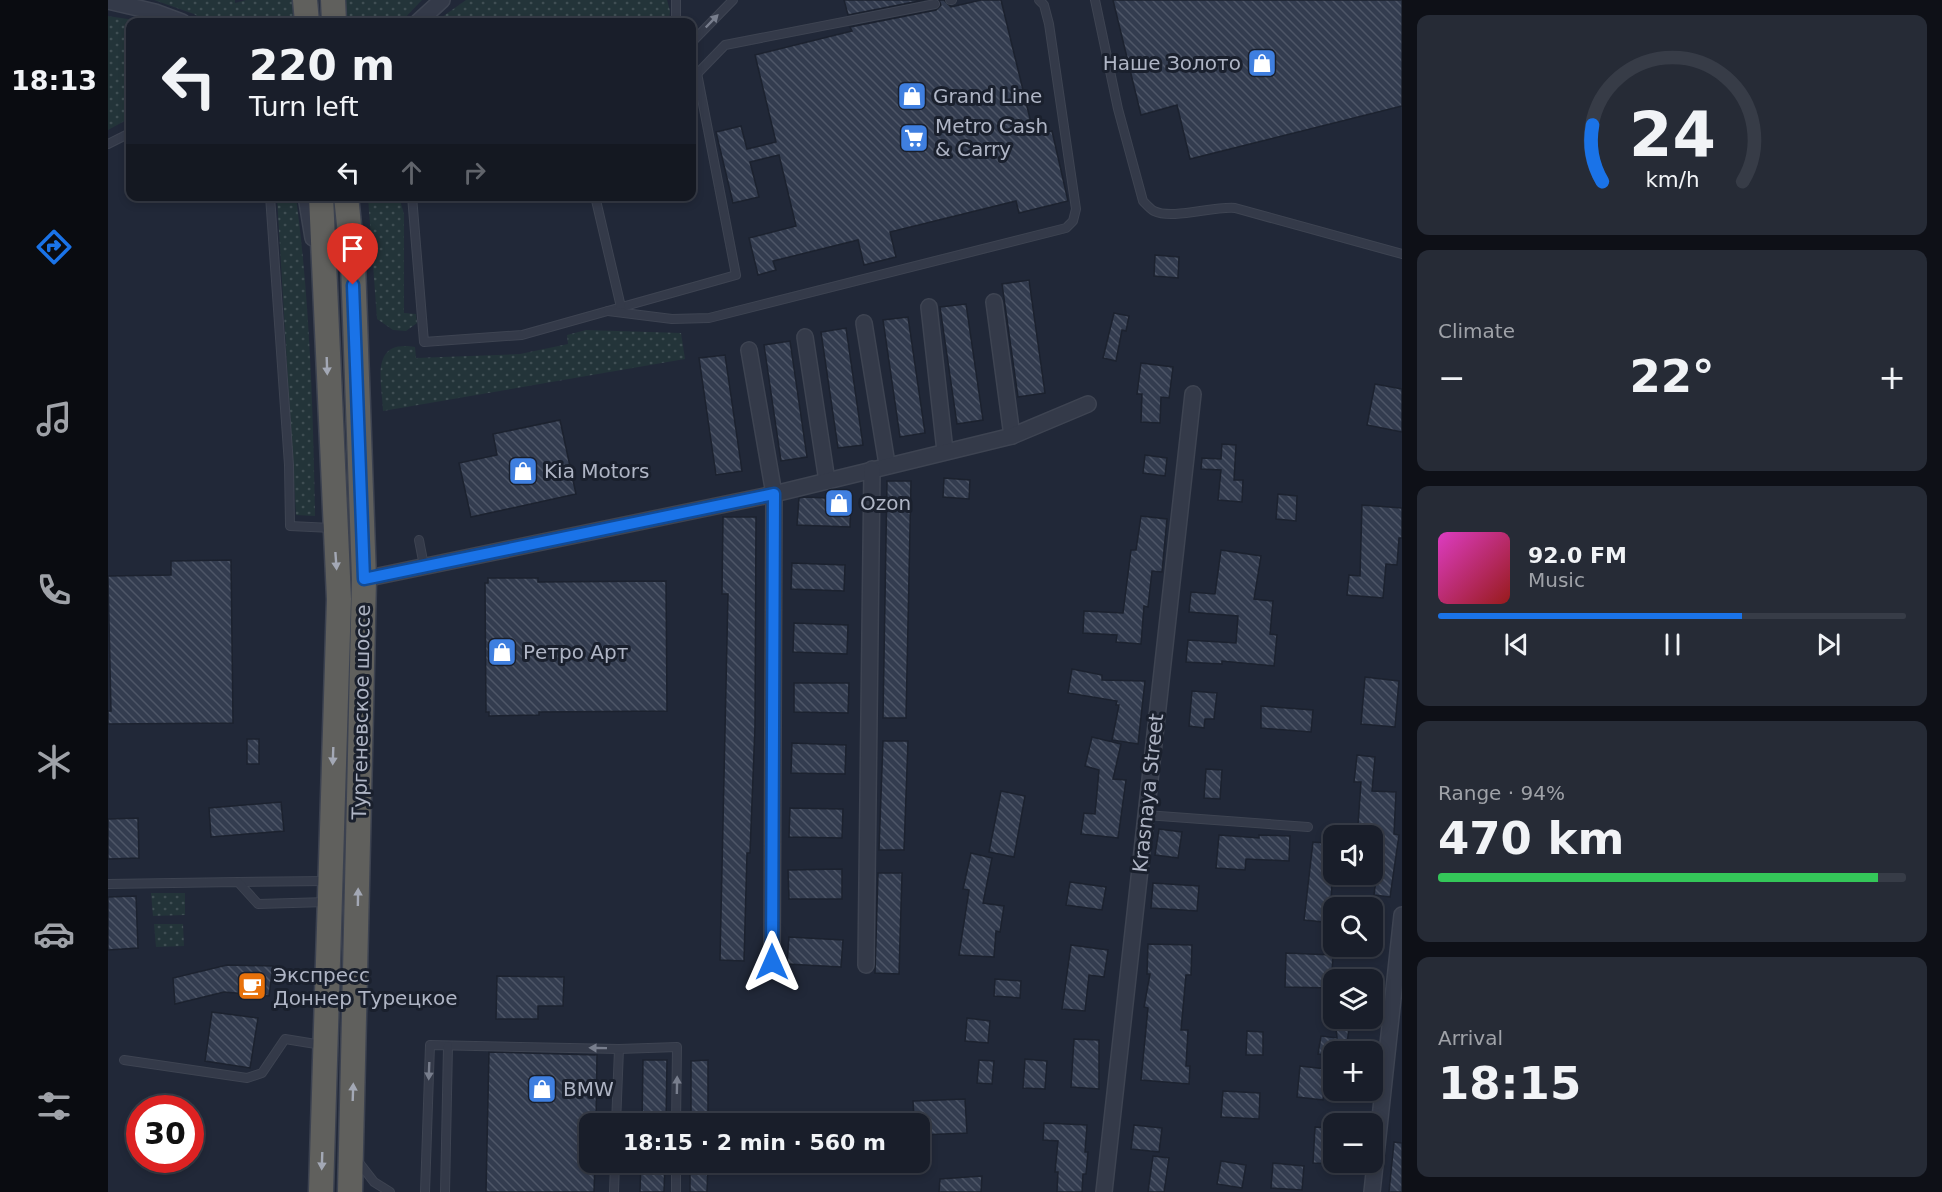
<!DOCTYPE html>
<html lang="en">
<head>
<meta charset="utf-8">
<style>
	body { margin:0; font-family:"DejaVu Sans",sans-serif; background:#262b36; color:#f1f3f6; height:100vh; display:flex; flex-direction:column; font-size:22px; white-space:nowrap }
	* { box-sizing:border-box; margin:0 }
	p { font-size:20px; color:#9fa2a8 }
	.icon { flex:none; width:33px; height:33px; fill:none; stroke:currentColor; stroke-width:2; stroke-linecap:round; stroke-linejoin:round }
	.map { position:relative; flex:1; overflow:hidden }
	.drawer { display:flex; flex-direction:column; gap:15px; padding:15px; background:#0e1017; width:540px }
	.drawer>* { flex:none }
	.hud { position:absolute; left:18px; top:18px; width:570px; height:183px; border-radius:12px; box-shadow:0 3px 9px #0003,0 0 0 2px #373c47; background:#191e2a; color:#f1f3f6; overflow:hidden }
	.tools { position:absolute; left:1215px; top:825px; display:grid; gap:12px }
	.tools a { display:grid; place-items:center; width:60px; height:60px; border-radius:12px; background:#191e2a; box-shadow:0 3px 9px #0003,0 0 0 2px #373c47; font-size:30px }
	.speed { position:absolute; left:18px; top:1095px; display:flex; gap:12px; font-size:30px; font-weight:700; text-align:center }
	.speed>* { display:grid; place-content:center; width:78px; height:78px; border-radius:50%; background:#191e2a; box-shadow:0 3px 9px #0003,0 0 0 2px #373c47; line-height:1 }
	.speed .limit { border:9px solid #d22; background:#fff; color:#111 }
	.pin { position:absolute; display:grid; place-items:center; width:51px; height:51px; color:#fff; margin:-62px -26px; border-radius:50% 50% 50% 0; rotate:-45deg; box-shadow:0 0 6px #0007 }
	.pin .icon { rotate:45deg }
	.me { position:absolute; width:66px; margin:-33px; rotate:0deg; stroke-linejoin:round; filter:drop-shadow(0 0 4px #0008) }
	.turn { display:flex; align-items:center; gap:21px; height:126px; padding:0 24px; font-size:27px }
	.turn .icon { width:78px; height:78px; stroke-width:2.5 }
	.turn b { display:block; font-size:42px; line-height:51px }
	.lanes { display:flex; align-items:center; height:57px; padding:0 24px; background:#0003; justify-content:center; gap:30px; direction:ltr }
	.lanes .off { opacity:.35 }
	.big { font-size:45px; font-weight:700; line-height:1.1 }
	.drawer .tile { flex:1; display:flex; flex-direction:column; justify-content:center; gap:9px; min-width:0; padding:0 21px; border-radius:12px; background:#262b36 }
	.drawer .dial { align-items:center; gap:0 }
	.dial svg { height:156px; overflow:visible; fill:none; stroke:#373c47; stroke-width:7; stroke-linecap:round; text-anchor:middle }
	.dial text { fill:#f1f3f6; stroke:none }
	.song { display:flex; align-items:center; gap:18px }
	.cover { width:72px; height:72px; border-radius:9px; background:linear-gradient(135deg,hsl(310 70% 55%),hsl(0 70% 35%)) }
	.played { height:6px; border-radius:3px; background:linear-gradient(90deg,#1a73e8 65%,#373c47 65%) }
	.keys { display:flex; justify-content:space-around; direction:ltr }
	.heat { display:flex; justify-content:space-between; align-items:center; font-size:33px; direction:ltr }
	.charge { height:9px; border-radius:4px; background:linear-gradient(90deg,#34c759 94%,#373c47 0) }
	.trip { position:absolute; left:471px; top:1113px; width:351px; height:60px; border-radius:12px; background:#191e2a; box-shadow:0 3px 9px #0003,0 0 0 2px #373c47; font-weight:700; line-height:60px; text-align:center }
	main { display:flex; flex:1; min-height:0 }
	.menu { display:flex; flex-direction:column; width:108px; justify-content:space-around; align-items:center; background:#0a0c11; color:#9fa2a8 }
	.menu .icon { width:42px; height:42px }
	.menu .on { color:#1a73e8 }
	.menu b { font-size:27px; color:#f1f3f6 }
	.map>svg:first-child { display:block }
</style>
</head>
<body>
<main>
<nav class="menu">
<b>18:13</b>
<svg class="icon on" aria-label="directions" viewBox="0 0 24 24"><path d="M12 3l9 9-9 9-9-9zM9 14v-3h6M13 9l2 2-2 2"/></svg>
<svg class="icon" aria-label="music" viewBox="0 0 24 24"><path d="M9 18V5l10-2v13"/><circle cx="6" cy="18" r="3"/><circle cx="16" cy="16" r="3"/></svg>
<svg class="icon" aria-label="phone" viewBox="0 0 24 24"><path d="M5 4h4l2 5-3 2q2 4 5 5l2-3 5 2v4C11 20 4 13 5 4z"/></svg>
<svg class="icon" aria-label="climate" viewBox="0 0 24 24"><path d="M12 3v18M4 7l16 10M4 17L20 7"/></svg>
<svg class="icon" aria-label="car" viewBox="0 0 24 24"><path d="M5 17H2v-5l4-1 3-4h7l3 4 3 1v5h-3M9 17h6M6 11h13"/><circle cx="7" cy="17" r="2"/><circle cx="17" cy="17" r="2"/></svg>
<svg class="icon" aria-label="filters" viewBox="0 0 24 24"><path d="M4 7h16M4 17h16"/><circle cx="9" cy="7" r="2"/><circle cx="15" cy="17" r="2"/></svg>
</nav>
<div class="map">
<svg width="1294" height="1192" viewBox="0 0 1294 1192">
	<defs>
		<pattern id="grass-dots" width="8" height="8" patternUnits="userSpaceOnUse" patternTransform="scale(1.5)"><rect width="8" height="8" fill="#233439"/><path d="M2 2h.1M6 6h.1" fill="none" stroke="#404f54" stroke-width="1.8" stroke-linecap="round"/></pattern>
		<pattern id="building-back-hatch" width="6" height="6" patternUnits="userSpaceOnUse" patternTransform="scale(1.5)"><rect width="6" height="6" fill="#333c4f"/><path d="M-1 5l2 2M0 0l6 6M5-1l2 2" fill="none" stroke="#4e5667"/></pattern>
	</defs>
	<rect width="100%" height="100%" fill="#212838"/>
	<!-- grass -->
	<g fill="url(#grass-dots)">
		<polygon points="46,0 127,0 127,3 138,0 184,0 186,22 99,22 86,14"/>
		<polygon points="235,0 314,0 293,22 236,22"/>
		<polygon points="358,0 559,0 562,11 561,22 327,22"/>
		<polygon points="0,16 39,22 22,22 22,118 0,130"/>
		<path d="M169,197H188C202,302 205,410 207,516L188,515Z"/>
		<polygon points="260,197 291,197 296,214 296,313 308,314 309,323 298,331 285,330 269,319"/>
		<path d="M478,330L573,333L577,359L275,411C274,382 261,339 307,347L308,358L412,354L460,344L459,335Z"/>
		<polygon points="43,893 77,893 77,915 45,916"/>
		<polygon points="46,924 75,924 76,946 48,947"/>
	</g>
	<!-- building -->
	<g fill="url(#building-back-hatch)" stroke="#1c222f" stroke-width="1.5">
		<polygon points="736,0 816,0 740,15"/>
		<polygon points="831,0 836,0 843,7 873,0 893,0 926,135 944,131 960,201 911,213 908,201 782,232 788,257 756,265 750,240 665,261 668,270 650,275 641,238 688,226 671,155 642,162 651,197 625,203 608,132 633,126 639,149 668,142 647,55 744,31 742,27 828,10 833,5"/>
		<polygon points="1005,0 1294,0 1294,106 1082,159 1069,105 1033,115"/>
		<polygon points="1047,255 1071,257 1070,278 1046,276"/>
		<polygon points="921,280 937,393 910,397 894,284"/>
		<polygon points="858,304 875,420 849,424 832,307"/>
		<polygon points="1006,313 1021,316 1018,331 1014,330 1008,361 995,358"/>
		<polygon points="800,317 817,433 792,437 775,320"/>
		<polygon points="738,328 755,445 730,448 713,332"/>
		<polygon points="682,341 699,457 673,461 656,345"/>
		<polygon points="617,355 634,471 608,475 591,358"/>
		<polygon points="1033,363 1065,367 1061,398 1053,397 1052,423 1033,422 1034,394 1029,394"/>
		<polygon points="1267,384 1294,389 1294,432 1259,425"/>
		<polygon points="452,420 468,494 363,517 351,463 389,455 385,434"/>
		<polygon points="1114,444 1128,445 1126,480 1135,480 1134,502 1110,500 1113,470 1093,469 1094,458 1113,459"/>
		<polygon points="1037,455 1059,458 1057,476 1035,473"/>
		<polygon points="836,478 862,480 861,499 835,497"/>
		<polygon points="779,481 803,481 798,718 775,718"/>
		<polygon points="1170,494 1189,496 1188,521 1168,519"/>
		<polygon points="696,497 743,499 742,527 689,525 691,498"/>
		<polygon points="1254,505 1294,508 1294,538 1291,538 1289,565 1278,564 1275,598 1239,595 1241,575 1252,576"/>
		<polygon points="1033,516 1059,519 1054,572 1044,571 1040,607 1036,606 1033,644 1008,642 1009,635 975,633 976,611 1015,613 1023,550 1028,550"/>
		<polygon points="615,517 648,517 647,726 642,853 639,853 636,961 612,960 620,594 614,594"/>
		<polygon points="1113,550 1153,556 1146,599 1165,601 1162,634 1169,635 1166,666 1114,661 1114,664 1078,662 1080,640 1128,643 1130,616 1081,612 1083,592 1107,594"/>
		<polygon points="123,560 125,723 0,724 0,711 3,711 0,576 63,575 63,561"/>
		<polygon points="684,563 737,565 736,591 683,589"/>
		<polygon points="380,578 430,578 430,582 558,581 559,711 431,712 431,715 381,716 381,712 378,712 377,583 380,583"/>
		<polygon points="686,623 740,625 739,654 685,652"/>
		<polygon points="964,669 994,675 994,680 1037,681 1030,744 1004,740 1011,705 1008,705 1009,701 960,693"/>
		<polygon points="1257,677 1291,681 1287,727 1253,724"/>
		<polygon points="686,683 741,683 740,713 686,712"/>
		<polygon points="1084,691 1109,693 1106,719 1097,719 1096,728 1081,726"/>
		<polygon points="1153,706 1205,710 1203,732 1153,728"/>
		<polygon points="984,737 1013,744 1005,779 1018,780 1010,838 973,834 976,813 987,814 991,770 977,766"/>
		<rect x="139" y="739" width="12" height="25"/>
		<polygon points="775,741 800,741 796,850 771,850"/>
		<polygon points="684,743 738,745 737,774 683,773"/>
		<polygon points="1249,755 1267,757 1264,791 1288,792 1286,834 1291,835 1282,897 1266,895 1271,857 1264,856 1264,836 1253,836 1254,825 1250,825 1253,782 1246,782"/>
		<polygon points="1098,769 1114,770 1112,799 1096,798"/>
		<polygon points="893,791 917,796 906,857 881,852"/>
		<polygon points="173,802 176,831 103,837 101,808"/>
		<polygon points="682,808 735,809 734,838 681,837"/>
		<polygon points="30,818 31,858 0,859 0,819"/>
		<polygon points="1051,829 1074,832 1070,858 1047,855"/>
		<polygon points="1111,835 1151,838 1151,835 1182,836 1181,861 1138,859 1137,870 1108,868"/>
		<polygon points="1205,842 1226,844 1223,901 1226,901 1226,923 1196,920"/>
		<polygon points="863,853 884,858 875,903 896,906 892,932 888,931 886,957 851,955 861,890 855,889"/>
		<polygon points="734,869 734,899 681,899 680,870"/>
		<polygon points="770,873 794,873 791,974 767,973"/>
		<polygon points="962,882 998,887 994,910 958,905"/>
		<polygon points="1045,883 1091,886 1089,911 1043,908"/>
		<polygon points="28,896 30,948 0,950 0,897"/>
		<polygon points="681,937 735,940 733,967 679,964"/>
		<polygon points="1040,944 1084,945 1083,975 1078,975 1073,1030 1080,1030 1078,1066 1082,1066 1081,1084 1033,1080 1040,1008 1036,1007 1042,974 1039,974"/>
		<polygon points="963,945 1000,950 996,977 981,975 977,1011 954,1009"/>
		<polygon points="1178,953 1225,955 1223,988 1177,987"/>
		<polygon points="119,965 165,966 161,996 116,992 67,1004 65,978"/>
		<polygon points="389,976 456,977 455,1006 430,1006 430,1019 388,1019"/>
		<polygon points="887,979 913,981 912,998 886,996"/>
		<polygon points="104,1012 150,1018 142,1068 97,1061"/>
		<polygon points="859,1018 882,1021 880,1043 857,1041"/>
		<polygon points="1227,1018 1260,1018 1259,1030 1241,1028 1238,1052 1226,1052 1226,1056 1210,1054 1213,1036 1229,1038"/>
		<polygon points="1139,1031 1155,1032 1155,1055 1138,1055"/>
		<polygon points="966,1039 991,1040 991,1089 963,1087"/>
		<polygon points="381,1052 489,1055 488,1124 482,1124 482,1162 487,1162 486,1192 378,1192"/>
		<polygon points="917,1059 939,1061 937,1089 915,1088"/>
		<polygon points="535,1060 559,1060 558,1124 534,1124"/>
		<polygon points="600,1060 600,1124 583,1124 583,1061"/>
		<polygon points="871,1060 886,1061 884,1084 869,1083"/>
		<polygon points="1192,1066 1218,1069 1215,1100 1189,1097"/>
		<polygon points="1115,1091 1152,1093 1151,1119 1113,1117"/>
		<polygon points="857,1099 859,1133 812,1135 812,1118 806,1118 805,1101"/>
		<polygon points="936,1123 979,1125 977,1152 980,1152 978,1174 975,1174 974,1192 949,1192 950,1172 947,1172 950,1141 935,1140"/>
		<polygon points="1026,1125 1054,1128 1051,1152 1023,1149"/>
		<polygon points="1207,1127 1226,1128 1226,1164 1205,1163"/>
		<polygon points="1286,1142 1294,1143 1294,1192 1281,1192"/>
		<polygon points="1045,1156 1061,1158 1056,1192 1040,1192"/>
		<polygon points="1113,1161 1138,1165 1134,1188 1109,1184"/>
		<polygon points="533,1162 557,1162 556,1192 532,1192"/>
		<polygon points="582,1162 600,1162 599,1192 582,1192"/>
		<polygon points="1165,1163 1196,1166 1194,1190 1163,1188"/>
		<polygon points="874,1176 873,1192 831,1192 832,1179"/>
	</g>
	<g fill="none" stroke-linecap="round" stroke-linejoin="round">
		<!-- service casing -->
		<g stroke="#3e4452" stroke-width="10">
			<g id="service">
				<polyline points="568,0 568,22"/>
				<polyline points="842,0 844,0"/>
				<path d="M987,0L1010,109L1035,201C1038,204 1042,209 1046,211C1064,220 1105,206 1127,208L1294,254"/>
				<polyline points="584,42 625,0"/>
				<polyline points="584,79 617,45 827,4"/>
				<polyline points="0,144 22,133"/>
				<polyline points="162,196 181,465 182,526 224,528"/>
				<polyline points="304,196 316,342 414,335 628,275 589,73"/>
				<polyline points="487,196 513,307"/>
				<polyline points="500,311 564,319 601,318 958,228 965,221 968,209 941,24 936,5 931,0"/>
				<polyline points="311,540 316,566"/>
				<polyline points="1038,815 1200,827"/>
				<polyline points="130,882 219,881"/>
				<polyline points="0,884 130,882 150,904 219,902"/>
				<polyline points="16,1060 139,1078 154,1073 177,1039 214,1045"/>
				<polyline points="508,1124 511,1049"/>
				<polyline points="249,1160 266,1182 282,1192"/>
				<polyline points="317,1192 322,1045 511,1049 569,1047 568,1124"/>
				<polyline points="337,1192 340,1046"/>
				<polyline points="506,1192 507,1162"/>
				<polyline points="568,1192 568,1162"/>
			</g>
		</g>
		<!-- minor casing -->
		<g stroke="#3e4452" stroke-width="18">
			<g id="minor">
				<polyline points="0,1 47,12 74,22"/>
				<polyline points="310,22 334,0"/>
				<polyline points="198,196 205,238"/>
				<polyline points="886,302 904,436"/>
				<polyline points="821,307 837,451"/>
				<polyline points="756,323 779,464"/>
				<polyline points="697,337 719,481"/>
				<polyline points="641,350 666,494 664,962"/>
				<polyline points="256,579 666,494 904,436 980,404"/>
				<polyline points="758,965 764,469"/>
				<polyline points="996,1192 1085,394"/>
				<polyline points="1264,1192 1294,915"/>
			</g>
		</g>
		<!-- trunk casing -->
		<g stroke="#3c4250" stroke-width="27">
			<g id="trunk">
				<polyline points="197,0 199,22"/>
				<polyline points="225,0 226,22"/>
				<polyline points="213,196 231,599 213,1192"/>
				<polyline points="238,196 245,263 256,579 242,1192"/>
			</g>
		</g>
		<!-- service -->
		<use href="#service" stroke="#343a49" stroke-width="8"/>
		<!-- minor -->
		<use href="#minor" stroke="#343a49" stroke-width="15"/>
		<!-- trunk -->
		<use href="#trunk" stroke="#60605d" stroke-width="24"/>
	</g>
	<!-- one-way arrows -->
	<defs><path id="oneway-solid" d="M-6-.8H1V-3.2L6.5 0L1 3.2V.8H-6Z" transform="scale(1.5)"/></defs>
	<g fill="#787e8d">
		<use href="#oneway-solid" transform="translate(604 21) rotate(-46)"/>
		<use href="#oneway-solid" transform="translate(490 1048) rotate(-179)"/>
		<use href="#oneway-solid" transform="translate(321 1071) rotate(92)"/>
		<use href="#oneway-solid" transform="translate(569 1085) rotate(-89)"/>
	</g>
	<g fill="#a3a8b5">
		<use href="#oneway-solid" transform="translate(219 366) rotate(88)"/>
		<use href="#oneway-solid" transform="translate(228 561) rotate(86)"/>
		<use href="#oneway-solid" transform="translate(225 756) rotate(92)"/>
		<use href="#oneway-solid" transform="translate(250 897) rotate(-89)"/>
		<use href="#oneway-solid" transform="translate(245 1092) rotate(-88)"/>
		<use href="#oneway-solid" transform="translate(214 1161) rotate(92)"/>
	</g>
	<g fill="none" stroke-linecap="round" stroke-linejoin="round">
		<!-- route casing -->
		<g stroke="#114b97" stroke-width="15">
			<polyline id="route" points="245,285 256,579 666,494 664,962"/>
		</g>
		<!-- route -->
		<use href="#route" stroke="#1a73e8" stroke-width="10"/>
	</g>
	<!-- icons -->
	<defs>
		<g id="shop-square" transform="scale(1.5)"><rect x="-9" y="-9" width="18" height="18" rx="4" fill="#3f7fe0" stroke="#1a202d"/><path d="M-5-2.5h2.3a2.7 3.5 0 0 1 5.4 0H5L5.5 6h-11ZM-1.5-2.5h3a1.5 2.3 0 0 0-3 0Z" fill="#fff"/></g>
		<g id="supermarket-square" transform="scale(1.5)"><rect x="-9" y="-9" width="18" height="18" rx="4" fill="#3f7fe0" stroke="#1a202d"/><path d="M-6-5.5h2.5l.6 2H6L4.5 2H-2.5L-4.4-4H-6ZM-1.5 3.2a1.3 1.3 0 1 0 .1 0ZM3 3.2a1.3 1.3 0 1 0 .1 0Z" fill="#fff"/></g>
		<g id="cafe-square" transform="scale(1.5)"><rect x="-9" y="-9" width="18" height="18" rx="4" fill="#e8710a" stroke="#1a202d"/><path d="M-5.5-4.5H6V0H3Q3 3.5 0 3.5H-2.5Q-5.5 3.5-5.5 0ZM3-3.2v2h1.7v-2ZM-6 4.5H4V6H-6Z" fill="#fff"/></g>
	</defs>
	<g fill-rule="evenodd">
		<use href="#shop-square" x="1154" y="63"/>
		<use href="#shop-square" x="804" y="96"/>
		<use href="#supermarket-square" x="806" y="138"/>
		<use href="#shop-square" x="415" y="471"/>
		<use href="#shop-square" x="731" y="503"/>
		<use href="#shop-square" x="394" y="652"/>
		<use href="#cafe-square" x="144" y="986"/>
		<use href="#shop-square" x="434" y="1089"/>
	</g>
	<g text-anchor="middle" dominant-baseline="central" stroke-width="6" stroke-linejoin="round" paint-order="stroke">
		<!-- poi labels -->
		<g font-size="20" fill="#afb5c5" stroke="#1a202d" text-anchor="start">
			<text x="1133" y="63" text-anchor="end">Наше Золото</text>
			<text x="825" y="96">Grand Line</text>
			<text x="827" y="126">Metro Cash<tspan x="827" dy="23">&amp; Carry</tspan></text>
			<text x="436" y="471">Kia Motors</text>
			<text x="752" y="503">Ozon</text>
			<text x="415" y="652">Ретро Арт</text>
			<text x="165" y="975">Экспресс<tspan x="165" dy="23">Доннер Турецкое</tspan></text>
			<text x="455" y="1089">BMW</text>
		</g>
		<!-- street labels -->
		<g font-size="20" fill="#afb5c5" stroke="#1a202d">
			<text transform="translate(253 712) rotate(-89)">Тургеневское шоссе</text>
			<text transform="translate(1040 793) rotate(-84)">Krasnaya Street</text>
		</g>
	</g>
</svg>
<div class="tools">
<a><svg class="icon" aria-label="sound" viewBox="0 0 24 24"><path d="M4 9h4l5-4v14l-5-4H4zM17 9q2 3 0 6"/></svg></a>
<a><svg class="icon" aria-label="search" viewBox="0 0 24 24"><circle cx="10" cy="10" r="6"/><path d="M15 15l6 6"/></svg></a>
<a><svg class="icon" aria-label="layers" viewBox="0 0 24 24"><path d="M12 4l9 5-9 5-9-5zM3 14l9 5 9-5"/></svg></a>
<a>+</a>
<a>−</a>
</div>
<div class="speed"><div class="limit">30</div></div>
<div class="pin" style="left:245px;top:285px;background:#d93025"><svg class="icon" aria-label="arrive" viewBox="0 0 24 24"><path d="M6 21V4h12l-3 4 3 4H6"/></svg></div>
<svg class="me" style="left:664px;top:962px" viewBox="-20 -20 40 40"><path d="M0-17L14 15 0 8-14 15z" fill="#1a73e8" stroke="#fff" stroke-width="4"/></svg>
<div class="trip">18:15 · 2 min · 560 m</div>
<div class="hud">
<div class="turn"><svg class="icon" aria-label="left" viewBox="0 0 24 24"><path d="M17 20v-9H6M10 6l-5 5 5 5"/></svg><div><b>220 m</b>Turn left</div></div>
<div class="lanes"><svg class="icon" aria-label="left" viewBox="0 0 24 24"><path d="M17 20v-9H6M10 6l-5 5 5 5"/></svg><svg class="icon off" aria-label="ahead" viewBox="0 0 24 24"><path d="M12 20V5M6 11l6-6 6 6"/></svg><svg class="icon off" aria-label="right" viewBox="0 0 24 24"><path d="M7 20v-9h11M14 6l5 5-5 5"/></svg></div>
</div>
</div>
<section class="drawer">
<div class="tile dial"><svg viewBox="0 0 100 80">
<path d="M14 69A42 42 0 1 1 86 69"/>
<path d="M14 69A42 42 0 0 1 9 40" stroke="#1a73e8"/>
<text x="50" y="56" font-size="32" font-weight="700">24</text>
<text x="50" y="72" font-size="11">km/h</text>
</svg></div>
<div class="tile"><p>Climate</p>
<div class="heat"><a>−</a><b class="big">22°</b><a>+</a></div>
</div>
<div class="tile">
<div class="song"><i class="cover"></i><div><b>92.0 FM</b><p>Music</p></div></div>
<div class="played"></div>
<div class="keys"><svg class="icon" aria-label="previous" viewBox="0 0 24 24"><path d="M18 5L8 12l10 7zM5 5v14"/></svg><svg class="icon" aria-label="pause" viewBox="0 0 24 24"><path d="M8 5v14M16 5v14"/></svg><svg class="icon" aria-label="next" viewBox="0 0 24 24"><path d="M6 5l10 7-10 7zM19 5v14"/></svg></div>
</div>
<div class="tile"><p>Range · 94%</p><b class="big">470 km</b><div class="charge"></div></div>
<div class="tile"><p>Arrival</p><b class="big">18:15</b></div>
</section>
</main>
</body>
</html>
